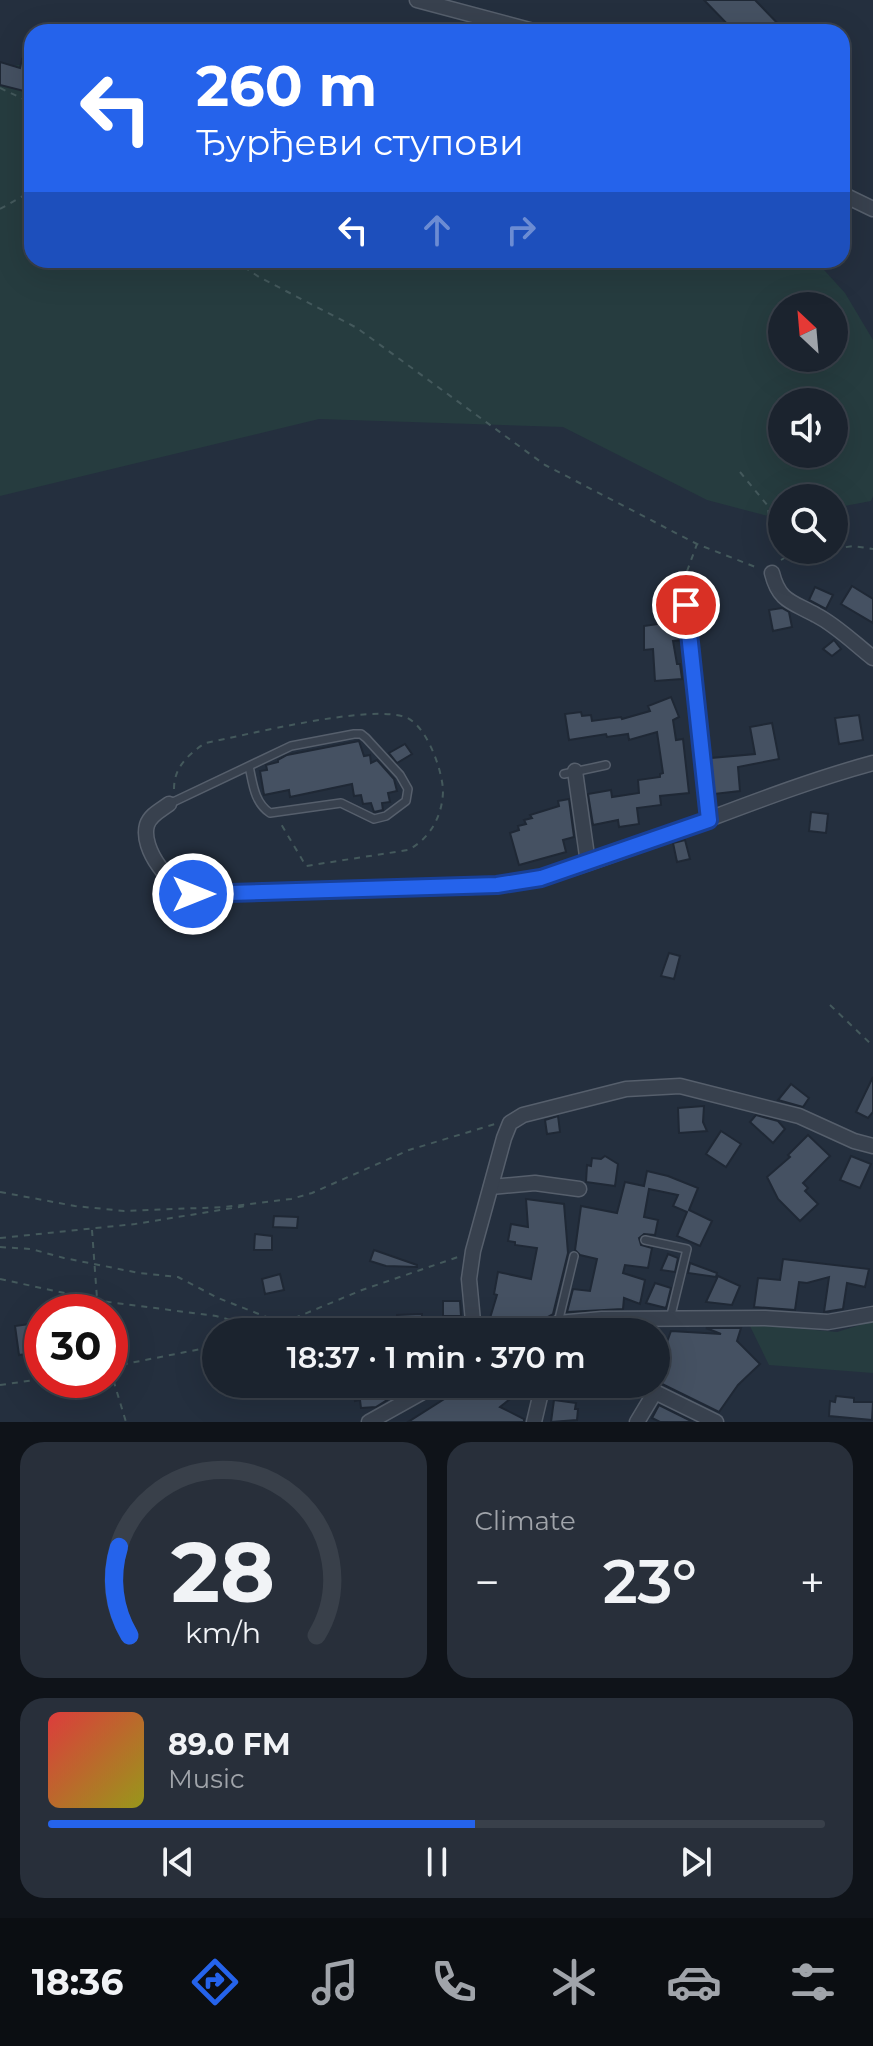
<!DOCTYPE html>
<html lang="en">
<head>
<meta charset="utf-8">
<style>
	body { margin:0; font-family:Montserrat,sans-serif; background:#282f3a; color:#f1f3f6; height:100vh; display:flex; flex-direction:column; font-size:30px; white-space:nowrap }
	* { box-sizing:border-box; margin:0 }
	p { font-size:26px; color:#a0a4aa }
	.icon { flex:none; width:44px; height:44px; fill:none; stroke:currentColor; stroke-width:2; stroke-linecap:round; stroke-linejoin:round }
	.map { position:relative; height:1422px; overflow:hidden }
	.side { display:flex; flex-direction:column; gap:20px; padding:20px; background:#0f1319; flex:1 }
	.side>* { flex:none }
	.top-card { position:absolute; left:24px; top:24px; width:826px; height:244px; border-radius:24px; box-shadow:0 8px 32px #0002,0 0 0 2px #39404a; background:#2563eb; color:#fff; overflow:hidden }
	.needle { width:52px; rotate:334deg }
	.fabs { position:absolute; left:768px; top:292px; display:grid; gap:16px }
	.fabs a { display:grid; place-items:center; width:80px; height:80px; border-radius:50%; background:#1b232e; box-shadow:0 8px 32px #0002,0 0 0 2px #39404a; font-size:40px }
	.speed { position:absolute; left:24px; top:1294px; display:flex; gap:16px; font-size:40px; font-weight:700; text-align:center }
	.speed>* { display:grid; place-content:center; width:104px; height:104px; border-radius:50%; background:#1b232e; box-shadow:0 8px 32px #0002,0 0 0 2px #39404a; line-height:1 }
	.speed .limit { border:12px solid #d22; background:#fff; color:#111 }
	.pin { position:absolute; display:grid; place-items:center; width:68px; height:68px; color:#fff; margin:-34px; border:4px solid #fff; border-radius:50%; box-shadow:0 2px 8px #0007 }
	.me { position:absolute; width:88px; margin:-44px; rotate:90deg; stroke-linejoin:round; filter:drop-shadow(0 0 6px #0008) }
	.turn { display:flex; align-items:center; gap:28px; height:168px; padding:0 40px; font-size:36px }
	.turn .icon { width:104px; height:104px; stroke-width:2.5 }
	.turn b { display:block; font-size:56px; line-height:68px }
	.lanes { display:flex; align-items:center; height:76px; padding:0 40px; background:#0003; justify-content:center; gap:40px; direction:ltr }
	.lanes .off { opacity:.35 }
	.big { font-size:60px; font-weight:600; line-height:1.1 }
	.side .widget { flex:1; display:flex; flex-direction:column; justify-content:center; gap:12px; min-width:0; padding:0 28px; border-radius:24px; background:#282f3a }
	.side .dial { align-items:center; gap:0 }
	.dial svg { height:208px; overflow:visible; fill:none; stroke:#39404a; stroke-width:7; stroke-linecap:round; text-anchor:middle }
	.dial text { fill:#f1f3f6; stroke:none }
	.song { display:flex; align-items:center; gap:24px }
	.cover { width:96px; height:96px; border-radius:12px; background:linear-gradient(135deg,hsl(0 70% 55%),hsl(60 70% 35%)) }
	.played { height:8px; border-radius:4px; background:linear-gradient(90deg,#2563eb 55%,#39404a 55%) }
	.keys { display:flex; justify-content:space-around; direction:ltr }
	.heat { display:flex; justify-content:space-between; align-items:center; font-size:44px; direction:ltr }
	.side .tiles { flex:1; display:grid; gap:20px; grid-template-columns:1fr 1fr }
	.widget:last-child { grid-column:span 2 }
	.trip { position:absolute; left:202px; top:1318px; width:468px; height:80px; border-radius:40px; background:#1b232e; box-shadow:0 8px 32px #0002,0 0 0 2px #39404a; font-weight:600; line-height:80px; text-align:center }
	.tab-bar { display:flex; height:128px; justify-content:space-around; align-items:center; background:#0b0e12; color:#a0a4aa }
	.tab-bar .icon { width:56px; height:56px }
	.tab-bar .selected { color:#2563eb }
	.tab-bar b { font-size:36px; color:#f1f3f6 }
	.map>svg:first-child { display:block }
</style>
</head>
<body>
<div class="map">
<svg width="873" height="1422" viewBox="0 0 873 1422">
	<rect width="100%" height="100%" fill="#242f3e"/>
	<!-- green -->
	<g fill="#263c3f" fill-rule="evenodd">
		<path d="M32,63V260H815L845,293L873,340V496L871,501L834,508V498H782V517L775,518L707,500L563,427L319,419L0,496V68ZM782,306H834V358H782ZM782,402H834V454H782Z"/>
		<polygon points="873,1321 873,1373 769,1365 749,1324 837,1332"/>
	</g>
	<!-- building -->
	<g fill="#455162" stroke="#1f2835" stroke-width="2">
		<polygon points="704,0 755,0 786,32 735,32"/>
		<polygon points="22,59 32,62 32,93 0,85 0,62 20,68"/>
		<polygon points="852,586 873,599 873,623 841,604"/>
		<polygon points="815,587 833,595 826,609 809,600"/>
		<polygon points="782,608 789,612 792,627 773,631 769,610"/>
		<polygon points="671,622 672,628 682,627 682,640 673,641 677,664 680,664 682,679 655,681 653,649 644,650 644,626"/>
		<polygon points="834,640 841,649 832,656 823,649"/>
		<polygon points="671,697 679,717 673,720 676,740 683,739 689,793 660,796 661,805 637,808 639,824 619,827 618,820 593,825 588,794 611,790 612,797 639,793 638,780 660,777 660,774 663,773 657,732 629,740 628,734 607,737 606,734 569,740 565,714 581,712 582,716 591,715 592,721 621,717 622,719 650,711 648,706"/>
		<polygon points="859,715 863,740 839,744 835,718"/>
		<polygon points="772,723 779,759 738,767 740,791 714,794 711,758 755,754 750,727"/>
		<polygon points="359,741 364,756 370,755 371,763 377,760 394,779 397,791 388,793 390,802 382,803 383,810 374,812 371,803 363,804 361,795 354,796 352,784 290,797 289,790 264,795 260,771 267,770 266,765 278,762 278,760 287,755"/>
		<polygon points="405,744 412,754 397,763 389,753"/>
		<polygon points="569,799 574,837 563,840 566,852 519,865 510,833 519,830 518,826 526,824 524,820 532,818 530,815 559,806 558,801"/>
		<polygon points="811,812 828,814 826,833 809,831"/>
		<polygon points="685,840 690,859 677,862 673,843"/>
		<polygon points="669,953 680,956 674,979 661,976"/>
		<polygon points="873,1077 873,1112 868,1118 856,1112"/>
		<polygon points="791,1084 809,1098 803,1107 778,1100"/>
		<polygon points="704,1106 703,1122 707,1131 679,1133 678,1108"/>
		<polygon points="756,1115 778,1121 785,1129 773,1143 750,1122"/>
		<polygon points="558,1116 560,1132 547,1134 545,1120"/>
		<polygon points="721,1131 741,1144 726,1167 706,1154"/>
		<polygon points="808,1135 830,1156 803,1183 808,1188 805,1191 818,1204 800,1221 778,1199 767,1177 790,1157 788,1155"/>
		<polygon points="605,1156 618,1164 615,1186 586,1182 587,1165 591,1166 592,1158 601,1159"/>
		<polygon points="851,1156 871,1164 860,1188 840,1180"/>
		<polygon points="647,1171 668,1176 698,1188 689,1210 712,1221 700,1246 677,1236 687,1212 673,1206 678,1195 649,1189 644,1217 658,1220 655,1235 644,1234 639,1238 641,1245 652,1248 648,1268 625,1265 623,1273 645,1280 640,1304 624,1298 623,1309 567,1312 573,1289 590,1291 597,1259 580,1255 575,1250 581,1206 617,1213 625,1182 644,1186"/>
		<polygon points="526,1199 564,1204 568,1253 553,1314 535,1324 530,1332 502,1332 487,1328 497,1295 494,1294 498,1272 531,1279 537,1248 515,1245 515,1242 508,1241 511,1224 528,1227"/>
		<polygon points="274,1216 298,1217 297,1228 273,1227"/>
		<polygon points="255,1234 272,1236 272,1250 254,1250"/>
		<polygon points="374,1250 417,1265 417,1267 386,1266 370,1261"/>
		<polygon points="668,1254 678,1258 675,1272 661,1270"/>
		<polygon points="783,1259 869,1269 865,1287 847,1283 843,1309 824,1312 829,1277 807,1283 799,1282 795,1310 754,1307 758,1278 780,1280"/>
		<polygon points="690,1263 717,1273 716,1277 688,1273"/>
		<polygon points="280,1274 284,1290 265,1294 262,1279"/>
		<polygon points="718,1276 740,1286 732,1305 706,1302"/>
		<polygon points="655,1283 671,1288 666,1308 646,1303"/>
		<polygon points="443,1301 460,1301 461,1316 443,1316"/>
		<polygon points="422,1314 422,1332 397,1332 397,1315"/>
		<polygon points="37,1323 41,1352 19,1355 15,1326"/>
		<polygon points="706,1328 741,1328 737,1341 760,1364 738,1385 719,1412 656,1381 656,1337 667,1342 671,1331 721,1334"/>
		<polygon points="353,1384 385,1384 387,1400 376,1407 361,1408 360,1400 355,1401"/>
		<polygon points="468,1384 498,1384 510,1399 500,1407 524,1419 524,1422 408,1422"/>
		<polygon points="836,1396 854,1398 854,1402 873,1402 872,1420 829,1416 830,1401 835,1402"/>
		<polygon points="554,1400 576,1403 575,1409 578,1409 577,1420 551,1422"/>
		<polygon points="659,1405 693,1422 660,1422 652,1418"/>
	</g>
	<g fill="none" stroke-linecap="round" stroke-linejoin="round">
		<!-- lane casing -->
		<g stroke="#565f6c" stroke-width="10">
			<g id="lane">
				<polyline points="686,605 709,820"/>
				<polyline points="564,774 606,765"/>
				<path d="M169,804L291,746L354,734H361L366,738L400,775L408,789L406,801L386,816L374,819L341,803L270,813C254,802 253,784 249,766"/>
				<polyline points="645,1240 687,1249 670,1319"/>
				<polyline points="558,1323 574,1256"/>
			</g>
		</g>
		<!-- street casing -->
		<g stroke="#565f6c" stroke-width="17">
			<g id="street">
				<polyline points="417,0 537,32"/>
				<polyline points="842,194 873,209"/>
				<path d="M772,573C779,602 793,602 816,615C836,625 855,644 873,658"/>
				<polyline points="575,771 588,863"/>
				<path d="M169,804C161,810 150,815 147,825C140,849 171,888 193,894L494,886C544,880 589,863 636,846C715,818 792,785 873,763"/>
				<polyline points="491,1187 535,1183 579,1189"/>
				<polyline points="474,1332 469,1279 473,1251 504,1138 510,1123 523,1115 626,1089 680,1086 799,1116 854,1141 873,1146"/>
				<polyline points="540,1332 558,1323 602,1319 765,1318 828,1322 873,1314"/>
				<polyline points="610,1384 655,1392 716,1422"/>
				<polyline points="369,1422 437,1384"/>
				<polyline points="534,1422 543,1384"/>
				<polyline points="637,1422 655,1392"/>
			</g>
		</g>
		<!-- path -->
		<g stroke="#44595c" stroke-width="2" stroke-dasharray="6 6" stroke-linecap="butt">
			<polyline points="0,88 32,103"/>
			<polyline points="0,209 32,191"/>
			<polyline points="234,260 259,277 357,328 545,465 697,544 758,568"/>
			<path d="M740,472L768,506C768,522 777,532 782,546"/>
			<polyline points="834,549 853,546 873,549"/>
			<polyline points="781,560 786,557 826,550"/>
			<polyline points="686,595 686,574 697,544"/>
			<path d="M174,789C174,767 188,755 205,743C247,735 368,704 405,717C426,724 442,769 443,790C443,815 430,839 408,850L306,866L281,824"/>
			<polyline points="830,1005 873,1046"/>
			<polyline points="0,1192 75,1206 124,1211 225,1207 291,1199 312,1193 409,1150 495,1124"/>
			<polyline points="92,1230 98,1312"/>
			<polyline points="0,1238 135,1224 245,1206"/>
			<polyline points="0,1247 31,1249 64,1258 139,1273 178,1277 218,1298 282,1323"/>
			<polyline points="0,1279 101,1301 216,1316 267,1330"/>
			<polyline points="261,1332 362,1290 458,1257"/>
			<polyline points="110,1367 216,1346"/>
			<polyline points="110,1369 126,1422"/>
			<polyline points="0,1385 42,1379"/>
		</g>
		<!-- lane -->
		<use href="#lane" stroke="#38414e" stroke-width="7"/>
		<!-- street -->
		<use href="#street" stroke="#38414e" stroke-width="14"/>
	</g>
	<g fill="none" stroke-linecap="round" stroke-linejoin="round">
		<!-- route casing -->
		<g stroke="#184099" stroke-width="20">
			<polyline id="route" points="193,894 497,885 541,878 709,820 686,605"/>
		</g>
		<!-- route -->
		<use href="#route" stroke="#2563eb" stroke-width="14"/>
	</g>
</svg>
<div class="fabs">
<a><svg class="needle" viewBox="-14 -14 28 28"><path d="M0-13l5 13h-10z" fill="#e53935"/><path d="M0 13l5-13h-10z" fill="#a0a4aa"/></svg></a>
<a><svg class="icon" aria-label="sound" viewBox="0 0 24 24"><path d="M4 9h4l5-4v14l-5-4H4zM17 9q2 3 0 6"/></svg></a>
<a><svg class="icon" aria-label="search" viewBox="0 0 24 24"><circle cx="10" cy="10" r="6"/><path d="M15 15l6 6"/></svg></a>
</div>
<div class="speed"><div class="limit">30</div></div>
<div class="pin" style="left:686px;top:605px;background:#d93025"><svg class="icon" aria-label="arrive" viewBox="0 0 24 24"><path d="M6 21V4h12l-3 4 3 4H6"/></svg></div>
<svg class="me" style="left:193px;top:894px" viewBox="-20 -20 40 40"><circle r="17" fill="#2563eb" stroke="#fff" stroke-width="3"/><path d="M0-11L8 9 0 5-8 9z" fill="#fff"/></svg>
<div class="trip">18:37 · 1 min · 370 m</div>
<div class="top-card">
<div class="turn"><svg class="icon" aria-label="left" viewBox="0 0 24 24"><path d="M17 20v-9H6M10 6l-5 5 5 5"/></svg><div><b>260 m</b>Ђурђеви ступови</div></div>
<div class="lanes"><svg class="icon" aria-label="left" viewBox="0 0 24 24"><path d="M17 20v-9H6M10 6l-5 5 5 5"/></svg><svg class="icon off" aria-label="ahead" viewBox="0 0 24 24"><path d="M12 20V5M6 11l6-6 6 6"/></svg><svg class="icon off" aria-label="right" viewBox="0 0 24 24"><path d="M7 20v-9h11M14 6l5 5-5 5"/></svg></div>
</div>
</div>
<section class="side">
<div class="tiles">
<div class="widget dial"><svg viewBox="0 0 100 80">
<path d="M14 69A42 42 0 1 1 86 69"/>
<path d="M14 69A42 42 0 0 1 10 35" stroke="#2563eb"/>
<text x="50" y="56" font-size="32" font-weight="700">28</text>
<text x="50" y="72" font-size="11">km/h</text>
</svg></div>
<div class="widget"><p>Climate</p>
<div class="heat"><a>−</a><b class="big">23°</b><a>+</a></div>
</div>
<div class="widget">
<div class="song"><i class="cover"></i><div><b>89.0 FM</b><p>Music</p></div></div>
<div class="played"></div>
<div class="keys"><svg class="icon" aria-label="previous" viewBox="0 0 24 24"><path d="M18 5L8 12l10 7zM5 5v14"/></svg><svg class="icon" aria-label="pause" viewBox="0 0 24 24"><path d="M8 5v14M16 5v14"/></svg><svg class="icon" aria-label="next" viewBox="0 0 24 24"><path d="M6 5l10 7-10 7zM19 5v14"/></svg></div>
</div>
</div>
</section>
<nav class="tab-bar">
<b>18:36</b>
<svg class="icon selected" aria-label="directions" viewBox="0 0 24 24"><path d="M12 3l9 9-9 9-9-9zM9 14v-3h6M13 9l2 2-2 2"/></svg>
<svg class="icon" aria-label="music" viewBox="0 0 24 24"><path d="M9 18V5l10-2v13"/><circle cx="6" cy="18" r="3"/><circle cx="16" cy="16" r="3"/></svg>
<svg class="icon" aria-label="phone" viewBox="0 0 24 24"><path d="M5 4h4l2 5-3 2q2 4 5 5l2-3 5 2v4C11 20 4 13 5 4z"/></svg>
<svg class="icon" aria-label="climate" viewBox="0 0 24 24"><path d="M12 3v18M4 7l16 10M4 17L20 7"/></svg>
<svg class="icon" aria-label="car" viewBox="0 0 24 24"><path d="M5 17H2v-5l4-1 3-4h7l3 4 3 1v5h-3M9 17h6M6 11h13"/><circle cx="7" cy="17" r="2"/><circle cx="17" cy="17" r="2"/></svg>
<svg class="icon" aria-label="filters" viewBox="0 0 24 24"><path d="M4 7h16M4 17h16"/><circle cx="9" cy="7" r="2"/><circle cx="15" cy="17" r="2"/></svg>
</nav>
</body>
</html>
